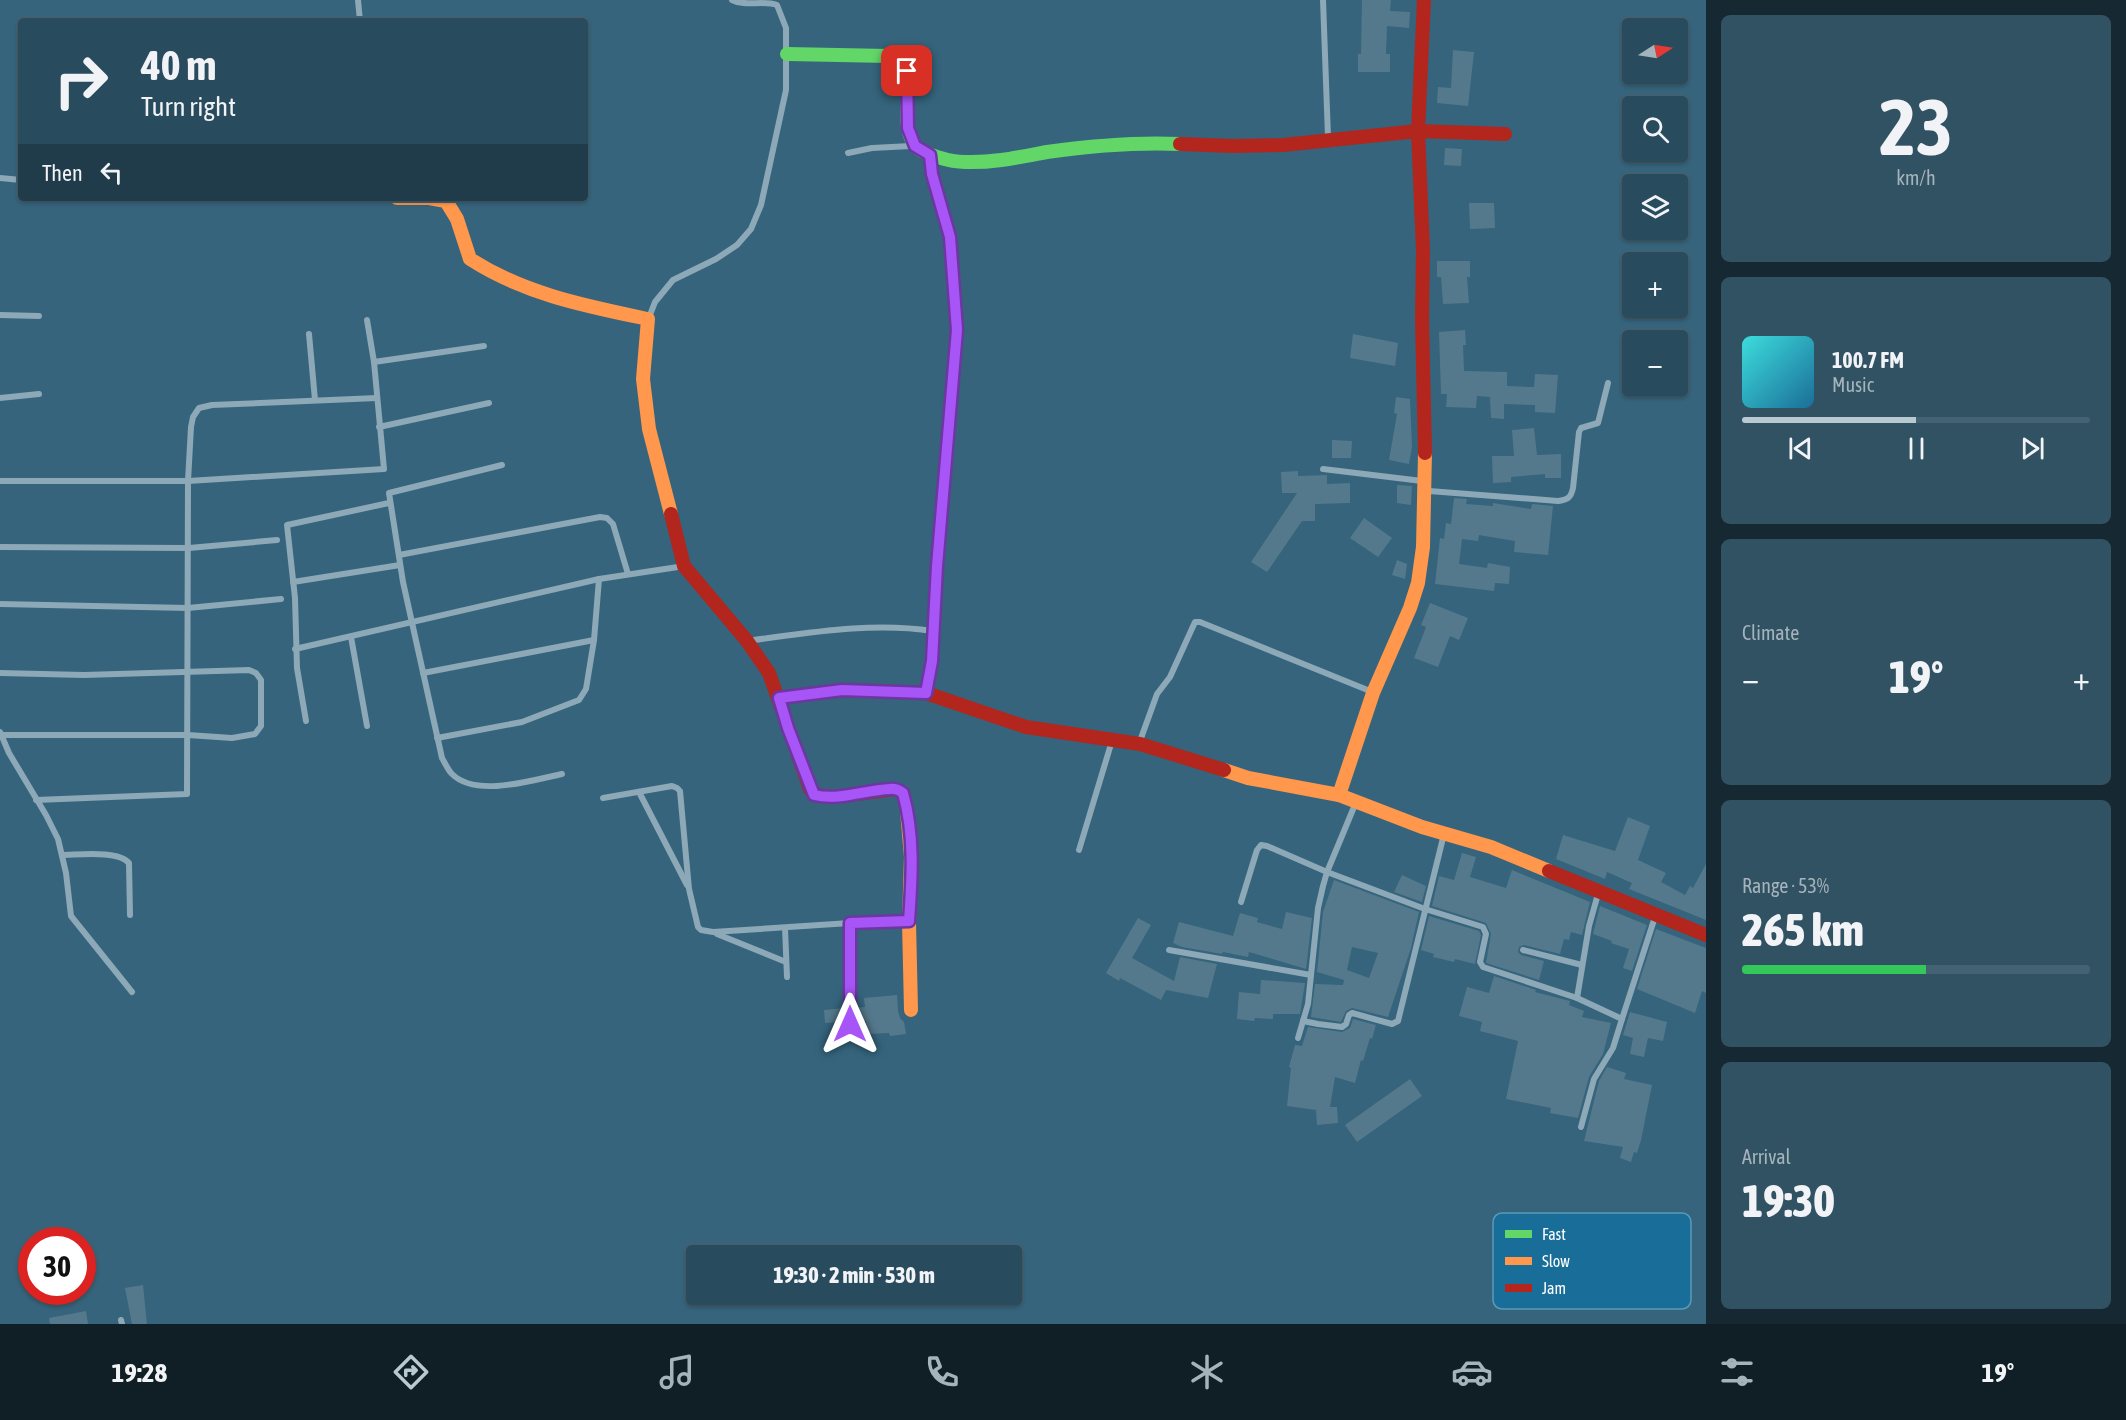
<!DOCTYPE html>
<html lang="en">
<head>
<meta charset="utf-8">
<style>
	body { margin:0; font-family:"Asap Condensed",sans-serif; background:#305263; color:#f1f3f6; height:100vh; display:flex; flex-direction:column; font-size:22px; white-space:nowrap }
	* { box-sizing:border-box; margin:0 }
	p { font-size:20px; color:#a5b3bc }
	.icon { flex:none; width:33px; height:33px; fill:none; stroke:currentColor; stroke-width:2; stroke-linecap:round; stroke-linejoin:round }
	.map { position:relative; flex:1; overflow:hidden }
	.panel { display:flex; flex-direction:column; gap:15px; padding:15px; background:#162933; width:420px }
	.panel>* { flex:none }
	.top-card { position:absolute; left:18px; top:18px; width:570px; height:183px; border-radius:6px; box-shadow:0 2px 4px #0004,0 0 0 2px #446372; background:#284b5d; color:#f1f3f6; overflow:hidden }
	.needle { width:39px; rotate:78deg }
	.tools { position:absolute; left:1622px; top:18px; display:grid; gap:12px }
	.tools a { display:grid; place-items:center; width:66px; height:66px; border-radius:6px; background:#284b5d; box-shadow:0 2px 4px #0004,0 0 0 2px #446372; font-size:30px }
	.speed { position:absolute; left:18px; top:1227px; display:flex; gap:12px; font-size:30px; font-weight:700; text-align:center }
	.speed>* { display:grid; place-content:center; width:78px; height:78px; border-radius:50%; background:#284b5d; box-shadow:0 2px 4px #0004,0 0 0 2px #446372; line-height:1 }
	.speed .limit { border:9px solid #d22; background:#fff; color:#111 }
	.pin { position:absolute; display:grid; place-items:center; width:51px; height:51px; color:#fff; margin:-26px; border-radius:12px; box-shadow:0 3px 9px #0006 }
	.me { position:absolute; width:66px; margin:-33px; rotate:0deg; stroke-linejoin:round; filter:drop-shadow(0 0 4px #0008) }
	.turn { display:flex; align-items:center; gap:21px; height:126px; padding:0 24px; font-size:27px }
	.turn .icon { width:78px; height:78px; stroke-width:2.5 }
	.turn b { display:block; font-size:42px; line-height:51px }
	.then { display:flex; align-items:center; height:57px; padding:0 24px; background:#0003; gap:12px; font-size:22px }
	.big { font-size:45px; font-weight:800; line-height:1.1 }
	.panel .widget { flex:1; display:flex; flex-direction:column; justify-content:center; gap:9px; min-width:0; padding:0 21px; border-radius:9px; background:#305263 }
	.panel .dial { align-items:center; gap:0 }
	.dial b { font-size:78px; line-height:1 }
	.song { display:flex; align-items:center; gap:18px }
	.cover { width:72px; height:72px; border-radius:9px; background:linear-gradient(135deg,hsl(180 70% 55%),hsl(200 70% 35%)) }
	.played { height:6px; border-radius:3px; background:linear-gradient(90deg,#b8c9d1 50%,#446372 50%) }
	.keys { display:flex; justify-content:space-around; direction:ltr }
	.heat { display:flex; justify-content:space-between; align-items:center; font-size:33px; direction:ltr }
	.charge { height:9px; border-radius:4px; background:linear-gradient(90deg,#34c759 53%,#446372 0) }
	.trip { position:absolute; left:686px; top:1245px; width:336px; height:60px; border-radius:6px; background:#284b5d; box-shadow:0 2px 4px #0004,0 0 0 2px #446372; font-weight:800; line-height:60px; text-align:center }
	.dock { display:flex; height:96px; justify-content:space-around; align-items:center; background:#101e25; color:#a5b3bc }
	.dock .icon { width:42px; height:42px }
	.dock .selected { color:#b8c9d1 }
	.dock b { font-size:27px; color:#f1f3f6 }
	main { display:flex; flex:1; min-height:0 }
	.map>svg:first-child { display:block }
</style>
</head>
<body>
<main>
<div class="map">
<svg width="1706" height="1324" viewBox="0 0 1706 1324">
	<rect width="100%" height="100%" fill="#35647c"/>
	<!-- building -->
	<g fill="#54798c" fill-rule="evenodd">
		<polygon points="1362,0 1391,0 1390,11 1410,12 1409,28 1387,26 1386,54 1390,54 1390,72 1358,72 1358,54 1361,54"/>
		<polygon points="1453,50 1474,52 1468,106 1437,103 1438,87 1451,88"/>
		<polygon points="1445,148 1462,149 1461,166 1444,165"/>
		<polygon points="1469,203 1494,203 1495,228 1470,229"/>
		<polygon points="1437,261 1470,261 1470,277 1467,277 1469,303 1443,304 1441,277 1437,277"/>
		<polygon points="1465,330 1466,345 1463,345 1464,371 1507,372 1507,386 1534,387 1535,374 1558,375 1555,413 1535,412 1535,405 1504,404 1504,419 1491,418 1490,397 1477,396 1476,408 1446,407 1447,394 1441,394 1439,332"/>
		<polygon points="1353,334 1398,343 1395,366 1350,358"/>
		<polygon points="1396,397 1410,399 1412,447 1409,464 1389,460 1397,414 1394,413"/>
		<polygon points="1534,428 1537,455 1561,454 1561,478 1545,478 1545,474 1511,477 1511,482 1493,483 1492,456 1514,456 1512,430"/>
		<polygon points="1332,440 1352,441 1351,458 1332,458"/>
		<polygon points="1298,471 1298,476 1327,475 1327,484 1350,483 1350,503 1315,504 1315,521 1302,521 1267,572 1251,562 1297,493 1282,493 1281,472"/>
		<polygon points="1397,485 1412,486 1411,505 1397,503"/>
		<polygon points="1454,498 1467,499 1466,504 1493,506 1493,503 1531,509 1532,504 1553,506 1548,555 1514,552 1515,541 1479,535 1478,541 1462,539 1459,564 1487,568 1488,563 1510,567 1509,584 1495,583 1494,591 1435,584 1440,538 1444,539 1446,523 1451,524"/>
		<polygon points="1364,518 1392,538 1378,557 1350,538"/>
		<polygon points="1397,560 1407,564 1405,579 1392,575"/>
		<polygon points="1430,603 1468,618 1459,640 1450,636 1438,667 1414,658 1426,627 1421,625"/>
		<polygon points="1628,817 1650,826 1638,860 1666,873 1661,882 1685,895 1690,886 1693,888 1706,864 1706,920 1629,889 1632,883 1607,872 1605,879 1556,859 1563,835 1615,851"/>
		<polygon points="1462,853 1476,857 1470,877 1506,888 1512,870 1590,902 1582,935 1571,932 1569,940 1564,939 1560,954 1524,945 1519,947 1518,952 1521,955 1544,961 1539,980 1486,963 1491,934 1486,923 1432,906 1439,876 1454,880"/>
		<polygon points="1402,875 1426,886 1422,902 1394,892"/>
		<path d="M1334,880L1419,912L1411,948L1388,1017L1352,1008L1346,1011L1341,1022L1311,1017L1315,984L1343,985L1344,980L1317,972L1323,912ZM1352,947L1378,953L1369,978L1347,970Z"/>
		<polygon points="1600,906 1647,925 1632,971 1623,968 1629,949 1611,943 1612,941 1593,934"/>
		<polygon points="1286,912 1312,918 1306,969 1249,952 1248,957 1223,952 1222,954 1182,947 1173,943 1179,922 1233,936 1240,913 1258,918 1257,922 1282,929"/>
		<polygon points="1429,916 1479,931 1481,935 1475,964 1455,959 1454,962 1433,957 1434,954 1421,950"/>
		<polygon points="1138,918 1151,925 1132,958 1174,981 1180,957 1217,964 1208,998 1166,990 1161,1000 1120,978 1119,981 1106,973"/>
		<polygon points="1656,929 1706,948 1706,993 1702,991 1695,1013 1637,989"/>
		<polygon points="1494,976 1536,990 1535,992 1570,1001 1569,1005 1584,1011 1582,1017 1611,1023 1603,1054 1589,1077 1578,1118 1550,1113 1551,1108 1506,1099 1518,1041 1480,1031 1482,1022 1459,1016 1467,987 1489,993"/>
		<polygon points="1261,980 1305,983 1300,1014 1273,1014 1273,1019 1255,1018 1254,1021 1237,1019 1239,992 1260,994"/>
		<polygon points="897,995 898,1011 900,1018 904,1022 906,1034 890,1036 889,1033 867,1034 866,1021 855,1021 855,1008 865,1007 864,998"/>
		<polygon points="845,1008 845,1022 825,1023 824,1010"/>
		<polygon points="1630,1012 1667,1022 1663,1041 1648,1038 1644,1057 1630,1054 1633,1038 1623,1035"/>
		<polygon points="1353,1019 1376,1025 1372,1039 1370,1038 1363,1061 1361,1060 1355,1083 1335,1077 1330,1107 1337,1107 1338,1123 1317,1125 1316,1110 1287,1106 1291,1068 1289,1067 1295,1045 1302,1046 1308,1027 1342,1032 1350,1028"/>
		<polygon points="1607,1067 1626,1073 1624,1079 1652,1085 1641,1140 1637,1153 1634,1152 1631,1162 1620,1158 1623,1147 1584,1141 1599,1081"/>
		<polygon points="1410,1079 1422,1096 1357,1142 1345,1125"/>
		<polygon points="143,1285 147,1324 132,1324 125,1288"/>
		<polygon points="86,1311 88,1324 50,1324 49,1318"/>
	</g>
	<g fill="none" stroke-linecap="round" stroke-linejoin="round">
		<!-- street -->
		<g stroke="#8da8b7" stroke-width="6">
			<polyline points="358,0 360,21"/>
			<polyline points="1323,0 1328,137"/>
			<polyline points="848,153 872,148 911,146"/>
			<polyline points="0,178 21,180"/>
			<polyline points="0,315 39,316"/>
			<path d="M650,315L655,302L673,280L716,259L737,245L751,229L761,205L786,90V28L777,5C763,0 745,7 732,0"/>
			<polyline points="309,334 315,400"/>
			<polyline points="374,362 484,346"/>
			<polyline points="0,398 39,394"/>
			<polyline points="379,427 489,403"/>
			<path d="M502,465L389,493L403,582L442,758C445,763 448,770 452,774C476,798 533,780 562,774"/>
			<polyline points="1323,469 1422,481"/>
			<polyline points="0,481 188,481 384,469 374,362 367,320"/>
			<path d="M1429,491L1558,501C1567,500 1571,498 1573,488L1579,432L1581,428L1598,423L1608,383"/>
			<polyline points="0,547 189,548 277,540"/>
			<polyline points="399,555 600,517 607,518 613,524 628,574"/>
			<polyline points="293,582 400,565"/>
			<polyline points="0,604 188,608 281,599"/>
			<polyline points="351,637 367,726"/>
			<path d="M754,640C814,632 873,622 933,631"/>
			<polyline points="295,649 599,579 678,567"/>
			<polyline points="0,673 84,675 249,670 256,673 261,680 261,726 255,734 232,738 188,735 2,735"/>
			<polyline points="423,673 594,640"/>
			<polyline points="927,689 932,661 937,566 957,330 950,237 946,218 932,174 931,161"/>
			<polyline points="306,721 297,668 295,598 287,525 389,503"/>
			<polyline points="0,732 9,753 46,815 58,839 66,873 71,916 132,992"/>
			<polyline points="437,738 522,722 579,700 586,689 594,640 599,579"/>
			<polyline points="1140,741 1157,694 1170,677 1195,622 1200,622 1370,691"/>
			<polyline points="639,792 687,885"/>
			<polyline points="603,798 672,786 677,788 680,791 689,889 698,927 701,930 713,932 850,923 905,922"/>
			<polyline points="36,800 187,794 188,481 191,427 193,417 199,408 212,405 377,398"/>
			<polyline points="1079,850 1111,744"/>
			<path d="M62,855C78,855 118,850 129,863L130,915"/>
			<polyline points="1241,902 1257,850 1261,845 1267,846 1327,872 1425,909 1483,927 1486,934 1480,962 1483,967 1577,998 1622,1019 1613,1048 1594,1079 1581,1127"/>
			<polyline points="850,923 850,1024"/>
			<polyline points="785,928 787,977"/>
			<polyline points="717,934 786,962"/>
			<polyline points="1169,950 1311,975"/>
			<polyline points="1523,950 1582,965"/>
			<polyline points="1577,998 1589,926 1598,894"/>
			<polyline points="1622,1019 1654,920"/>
			<polyline points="1303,1021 1318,1024 1342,1027 1346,1024 1349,1015 1352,1013 1392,1024 1398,1021 1443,838"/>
			<polyline points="1298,1038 1308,1004 1318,908 1323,886 1327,872 1354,807"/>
			<polyline points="121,1320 122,1324"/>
		</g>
		<!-- fast -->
		<path stroke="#63d668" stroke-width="14" d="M787,54L889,56L901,60C915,86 899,120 914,144C921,155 953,162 965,162C993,163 1020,157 1047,152C1090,146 1136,142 1180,144"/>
		<!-- slow -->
		<g stroke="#ff974d" stroke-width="14">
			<path d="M397,198H429L446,201L457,219L470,259C524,294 586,306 648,319L643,379L649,429L671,514"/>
			<polyline points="1224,770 1248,778 1339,795 1422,827 1491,847 1549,871"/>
			<polyline points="1339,795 1373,693 1410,608 1418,583 1423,547 1425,453"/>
			<polyline points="907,811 911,857 909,922 911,1010"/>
		</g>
		<!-- jam -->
		<g stroke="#b3261e" stroke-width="14">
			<polyline points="1424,0 1418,131 1423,251 1422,319 1425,453"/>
			<polyline points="1180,144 1233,146 1283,145 1418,131 1505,134"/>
			<polyline points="671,514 684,566 747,641 769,673 810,789 814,795 833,797 895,789 903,793 907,811"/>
			<polyline points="779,698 842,690 926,693 1026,727 1140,744 1224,770"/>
			<polyline points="1549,871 1706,935"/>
		</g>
	</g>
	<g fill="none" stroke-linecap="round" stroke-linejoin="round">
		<!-- route casing -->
		<g stroke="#6d37a1" stroke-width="15">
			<path id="route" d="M850,1024V923L909,921C912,879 915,835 903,793C899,790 895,788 890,789C864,790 840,801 814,795L788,728L779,698L842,690L926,693L932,661L937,566L957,330L950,237L932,174L930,155L915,146L908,128L907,71"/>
		</g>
		<!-- route -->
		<use href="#route" stroke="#a855f7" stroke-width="10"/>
	</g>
	<!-- legend -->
	<rect x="1493" y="1213" width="198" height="96" rx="9" fill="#186d99" stroke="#5d99b8" stroke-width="1.5"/>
	<rect x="1505" y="1230" width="27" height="8" fill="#63d668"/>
	<rect x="1505" y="1257" width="27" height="8" fill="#ff974d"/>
	<rect x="1505" y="1284" width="27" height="8" fill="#b3261e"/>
	<g font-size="16" fill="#fff">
		<text x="1542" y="1240">Fast</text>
		<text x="1542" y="1267">Slow</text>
		<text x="1542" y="1294">Jam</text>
	</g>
</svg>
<div class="tools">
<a><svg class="needle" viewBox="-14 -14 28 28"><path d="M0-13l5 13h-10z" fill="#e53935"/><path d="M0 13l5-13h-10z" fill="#a5b3bc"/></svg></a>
<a><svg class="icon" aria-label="search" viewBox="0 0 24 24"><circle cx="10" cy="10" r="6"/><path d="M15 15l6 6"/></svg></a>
<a><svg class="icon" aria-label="layers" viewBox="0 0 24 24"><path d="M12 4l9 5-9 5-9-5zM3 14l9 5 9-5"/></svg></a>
<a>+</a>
<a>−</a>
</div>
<div class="speed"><div class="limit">30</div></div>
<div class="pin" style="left:907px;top:71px;background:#d93025"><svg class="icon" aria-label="arrive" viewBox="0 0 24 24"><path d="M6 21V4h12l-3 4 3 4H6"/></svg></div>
<svg class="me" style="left:850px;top:1024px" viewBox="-20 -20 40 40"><path d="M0-17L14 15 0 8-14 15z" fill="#a855f7" stroke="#fff" stroke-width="4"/></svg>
<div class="trip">19:30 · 2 min · 530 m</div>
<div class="top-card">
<div class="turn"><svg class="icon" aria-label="right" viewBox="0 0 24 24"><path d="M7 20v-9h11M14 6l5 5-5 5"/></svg><div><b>40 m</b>Turn right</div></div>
<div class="then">Then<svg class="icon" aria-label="left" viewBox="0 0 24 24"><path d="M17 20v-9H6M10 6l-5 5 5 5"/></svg></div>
</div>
</div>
<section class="panel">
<div class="widget dial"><b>23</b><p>km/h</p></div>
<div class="widget">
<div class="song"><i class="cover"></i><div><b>100.7 FM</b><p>Music</p></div></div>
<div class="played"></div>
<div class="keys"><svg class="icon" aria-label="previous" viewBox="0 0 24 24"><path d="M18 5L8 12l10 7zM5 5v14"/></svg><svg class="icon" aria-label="pause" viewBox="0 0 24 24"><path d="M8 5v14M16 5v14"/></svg><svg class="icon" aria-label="next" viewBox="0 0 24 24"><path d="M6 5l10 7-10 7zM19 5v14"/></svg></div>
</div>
<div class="widget"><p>Climate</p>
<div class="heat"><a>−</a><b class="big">19°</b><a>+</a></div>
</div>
<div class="widget"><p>Range · 53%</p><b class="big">265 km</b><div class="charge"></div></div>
<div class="widget"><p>Arrival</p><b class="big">19:30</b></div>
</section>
</main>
<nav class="dock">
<b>19:28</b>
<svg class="icon selected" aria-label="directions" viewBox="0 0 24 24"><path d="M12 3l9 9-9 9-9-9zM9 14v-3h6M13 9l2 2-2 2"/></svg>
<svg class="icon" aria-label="music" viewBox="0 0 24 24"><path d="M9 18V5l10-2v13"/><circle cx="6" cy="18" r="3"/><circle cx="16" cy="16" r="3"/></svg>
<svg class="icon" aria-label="phone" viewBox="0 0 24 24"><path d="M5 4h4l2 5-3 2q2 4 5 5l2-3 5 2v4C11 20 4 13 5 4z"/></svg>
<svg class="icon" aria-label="climate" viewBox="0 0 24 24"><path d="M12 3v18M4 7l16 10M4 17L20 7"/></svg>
<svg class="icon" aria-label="car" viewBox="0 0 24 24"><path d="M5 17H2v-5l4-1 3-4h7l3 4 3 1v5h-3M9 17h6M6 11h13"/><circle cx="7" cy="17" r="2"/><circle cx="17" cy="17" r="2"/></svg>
<svg class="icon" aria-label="filters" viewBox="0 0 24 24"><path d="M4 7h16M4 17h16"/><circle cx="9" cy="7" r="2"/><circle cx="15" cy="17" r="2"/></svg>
<b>19°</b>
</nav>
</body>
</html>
